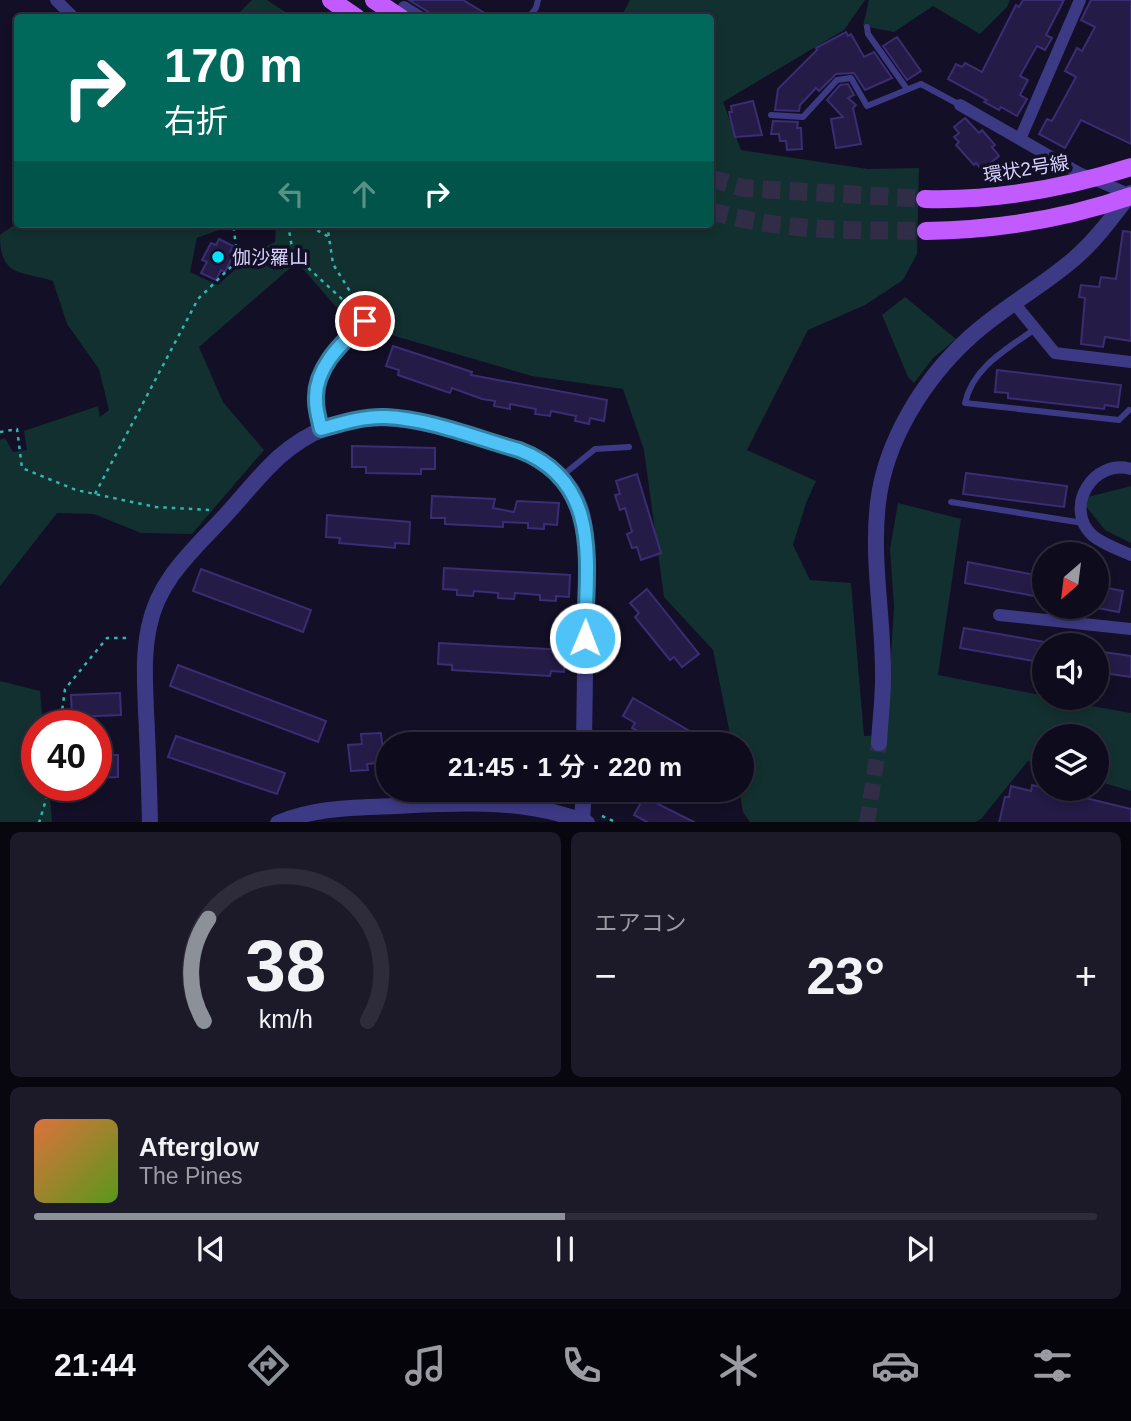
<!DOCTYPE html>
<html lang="ja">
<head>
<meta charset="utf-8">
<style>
	body { margin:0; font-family:Arial,"Noto Sans JP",sans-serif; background:#1c1929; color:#f1f3f6; height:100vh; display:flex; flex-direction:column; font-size:26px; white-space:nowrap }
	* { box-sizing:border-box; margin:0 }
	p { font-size:23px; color:#9b9ba3 }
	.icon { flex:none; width:38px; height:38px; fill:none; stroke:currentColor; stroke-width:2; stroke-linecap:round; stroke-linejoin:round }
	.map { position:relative; height:822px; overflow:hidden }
	.side { display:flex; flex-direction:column; gap:10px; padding:10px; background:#08060f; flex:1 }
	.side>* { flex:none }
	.guide { position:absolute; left:14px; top:14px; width:700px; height:214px; border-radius:7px; box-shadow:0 4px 10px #0003,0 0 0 2px #2e2b3b; background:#00695c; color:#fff; overflow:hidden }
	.needle { width:46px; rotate:208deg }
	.tools { position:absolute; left:1032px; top:542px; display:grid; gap:14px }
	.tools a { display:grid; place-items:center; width:77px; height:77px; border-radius:50%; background:#0e0b1c; box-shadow:0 4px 10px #0003,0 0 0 2px #2e2b3b; font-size:35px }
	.speed { position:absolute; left:21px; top:710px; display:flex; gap:14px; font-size:35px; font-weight:700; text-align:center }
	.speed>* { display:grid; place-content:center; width:91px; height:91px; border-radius:50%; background:#0e0b1c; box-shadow:0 4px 10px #0003,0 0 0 2px #2e2b3b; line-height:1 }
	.speed .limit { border:10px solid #d22; background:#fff; color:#111 }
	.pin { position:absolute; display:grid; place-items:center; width:60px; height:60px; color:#fff; margin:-30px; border:4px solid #fff; border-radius:50%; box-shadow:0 2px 7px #0007 }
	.me { position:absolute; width:77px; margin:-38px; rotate:1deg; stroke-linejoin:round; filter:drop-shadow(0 0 5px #0008) }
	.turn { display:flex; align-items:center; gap:24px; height:147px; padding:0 35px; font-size:32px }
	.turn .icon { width:91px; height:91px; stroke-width:2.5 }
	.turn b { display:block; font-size:49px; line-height:60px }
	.lanes { display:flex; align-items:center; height:66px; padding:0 35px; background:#0003; justify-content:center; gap:35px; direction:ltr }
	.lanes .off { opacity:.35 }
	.big { font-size:52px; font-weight:600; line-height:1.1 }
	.side .card { flex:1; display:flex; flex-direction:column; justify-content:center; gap:10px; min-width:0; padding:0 24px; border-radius:10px; background:#1c1929 }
	.side .dial { align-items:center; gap:0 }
	.dial svg { height:182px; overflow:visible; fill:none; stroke:#2e2b3b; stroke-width:7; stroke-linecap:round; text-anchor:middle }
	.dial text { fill:#f1f3f6; stroke:none }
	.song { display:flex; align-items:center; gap:21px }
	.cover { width:84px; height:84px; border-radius:10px; background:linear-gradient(135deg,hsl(20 70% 55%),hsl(90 70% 35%)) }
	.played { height:7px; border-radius:4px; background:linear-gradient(90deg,#8c9099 50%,#2e2b3b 50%) }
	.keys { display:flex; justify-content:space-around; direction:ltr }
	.heat { display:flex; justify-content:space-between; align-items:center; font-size:38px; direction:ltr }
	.side .tiles { flex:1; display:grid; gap:10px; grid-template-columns:1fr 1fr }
	.card:last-child { grid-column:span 2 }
	.trip { position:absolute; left:376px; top:732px; width:378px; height:70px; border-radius:35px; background:#0e0b1c; box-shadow:0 4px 10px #0003,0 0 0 2px #2e2b3b; font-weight:600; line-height:70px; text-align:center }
	.dock { display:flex; height:112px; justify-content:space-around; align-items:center; background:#06040b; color:#9b9ba3 }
	.dock .icon { width:49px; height:49px }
	.dock .selected { color:#8c9099 }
	.dock b { font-size:32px; color:#f1f3f6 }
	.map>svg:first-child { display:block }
</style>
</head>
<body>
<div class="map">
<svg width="1131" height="823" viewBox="0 0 1131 823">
	<rect width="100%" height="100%" fill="#130f26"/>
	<!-- green -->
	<g fill="#12302f">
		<polygon points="252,0 267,0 293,17 235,17"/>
		<path d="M630,0H865L844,30L723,102L741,150L868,169L919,168L917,254L903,280L865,305L808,330L747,450L816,481L806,503L793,545L810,580L851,583L864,736L886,735L894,607L890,549L898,503L961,519L938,675L1045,696V698L1131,713V791L1097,781V737H1045V766L1028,761L981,819L975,822H750L743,812L739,789H742V744H732L713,650L664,597L644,450L623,389L532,376L350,323L297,262L199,347L223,402L264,450L192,534L141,533L94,514L57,513L0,586V440L5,438L13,452L27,450L24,431L98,406L100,417L109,410L99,369L67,324L53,281C19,271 0,276 0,235L17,223L235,224L197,238L190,272L218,285L253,253L275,242L276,224H710V18L621,17Z"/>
		<polygon points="869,0 1010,0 1007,7 980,34 933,6 894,32 863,26"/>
		<polygon points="905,297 956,339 933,358 914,383 908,377 882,315"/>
		<polygon points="1131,486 1131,543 1105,530 1080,499"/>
		<polygon points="0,681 40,691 43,726 37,726 37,786 49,786 52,822 0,822"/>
	</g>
	<!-- building -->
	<g fill="#241b47" stroke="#3b2d73" stroke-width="2">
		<polygon points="409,0 463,0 493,18 438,18"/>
		<polygon points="1023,0 1064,0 1046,35 1052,38 1045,50 1037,46 1020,76 1028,80 1020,95 1027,99 1017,116 1001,107 999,110 984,102 987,100 948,79 956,64 962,67 965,63 982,72 1016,5 1019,7"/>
		<polygon points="1091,0 1131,0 1131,144 1081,120 1065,148 1039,134 1047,119 1052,121 1076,77 1065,71 1077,48 1082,51 1095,27 1081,20"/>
		<polygon points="846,32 848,36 851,34 864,57 874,52 892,78 865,90 854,73 836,74 819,91 816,88 800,105 799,111 775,110 778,89 817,50 816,48"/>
		<polygon points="897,37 921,71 907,80 883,46"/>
		<polygon points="848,84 854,95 848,98 856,105 853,108 861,144 836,148 831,119 843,117 827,100 840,85"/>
		<polygon points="753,101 762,135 735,137 729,112 732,112 731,106"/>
		<polygon points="965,118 979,133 982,130 995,145 992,147 999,156 982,170 976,163 974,165 956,145 959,142 954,137 959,133 954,127"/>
		<polygon points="773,121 798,122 797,128 801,128 802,149 787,150 786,141 780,141 779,134 771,134"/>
		<polygon points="1123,231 1131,232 1131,341 1105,337 1103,347 1081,344 1085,298 1079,297 1081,285 1099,287 1101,277 1116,279"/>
		<polygon points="219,239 233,246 230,252 234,254 225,272 221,270 216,280 201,273 207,262 202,260 211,243 216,245"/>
		<polygon points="393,346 472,372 471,375 607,400 604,421 590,418 589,424 575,421 576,416 551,411 550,416 535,414 536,409 510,404 510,409 494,406 495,401 482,399 452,388 450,393 398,375 399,370 386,366"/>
		<polygon points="997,370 1121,385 1118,407 1105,405 1104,409 1008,398 1008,393 995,392"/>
		<polygon points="352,446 435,448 435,469 421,469 421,474 366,473 366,467 352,467"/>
		<polygon points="966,473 1067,486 1064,507 963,494"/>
		<polygon points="637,474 661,553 641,560 637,547 632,548 627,534 632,532 625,508 620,510 615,495 620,494 616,481"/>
		<polygon points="432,496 495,499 493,508 514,512 517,501 559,503 557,525 544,524 544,529 528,528 528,523 503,522 503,527 445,524 445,518 431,518"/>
		<polygon points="327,515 410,522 409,544 395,543 395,548 339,543 340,538 326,537"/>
		<polygon points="968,562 1045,577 1045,598 965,583"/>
		<polygon points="444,568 570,575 569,597 556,596 556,601 540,600 540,595 515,593 514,599 498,598 498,593 474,591 473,596 457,595 457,590 443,589"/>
		<polygon points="201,569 311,610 303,632 193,591"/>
		<polygon points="1097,586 1123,591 1119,612 1097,608"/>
		<polygon points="647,589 699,654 682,667 674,657 670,660 635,617 639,613 630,603"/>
		<polygon points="964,628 1045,642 1045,663 960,648"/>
		<polygon points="439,643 565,650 564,672 551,671 550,676 452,670 452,665 438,664"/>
		<polygon points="1097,651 1131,656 1131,677 1097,672"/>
		<polygon points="178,665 326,721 318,742 170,686"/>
		<polygon points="120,693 121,715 72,717 71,695"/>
		<polygon points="633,698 657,712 712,744 671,744 648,731 645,735 632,728 635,723 623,716"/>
		<polygon points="381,733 384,762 367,764 368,770 351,771 348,745 362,744 361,734"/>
		<polygon points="176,736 285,773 277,794 168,757"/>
		<polygon points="96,755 118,755 118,777 96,778"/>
		<polygon points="1032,785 1131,809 1131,823 999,823 1005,797 1009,797 1011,786 1031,791"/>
		<polygon points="644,797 696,823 649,823 634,815"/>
	</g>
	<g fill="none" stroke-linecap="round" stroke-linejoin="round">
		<!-- tertiary-tunnel -->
		<polyline stroke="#312d47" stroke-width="16" stroke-dasharray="16 8" stroke-linecap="butt" points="867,823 879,743"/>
		<!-- primary-tunnel -->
		<g stroke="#312d47" stroke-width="18" stroke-dasharray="18 9" stroke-linecap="butt">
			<polyline points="710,178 743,188 925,199"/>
			<path d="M710,211C783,232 852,230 926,231"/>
		</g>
		<!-- path -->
		<g stroke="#2fb8b0" stroke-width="2.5" stroke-dasharray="3.5 5" stroke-linecap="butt">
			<polyline points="288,224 293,254 355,311"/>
			<polyline points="312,224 315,229 329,237"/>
			<polyline points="327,224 333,264 351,293 354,309"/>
			<polyline points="0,432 17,429 22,468 76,490 156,507 209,510"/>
			<polyline points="95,494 198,299 238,260 233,224"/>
			<polyline points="60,726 65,689 107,638 129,638"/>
			<polyline points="602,816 618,823"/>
			<polyline points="39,823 50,786"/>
		</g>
		<!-- service -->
		<g stroke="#3d3a85" stroke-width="6">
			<polyline points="528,18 536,8 538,0"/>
			<polyline points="867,27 868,34 907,89"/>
			<polyline points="771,115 803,117 837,80 851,78 867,106 921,84 960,105"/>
			<path d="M1035,329C1007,349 973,367 965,403L1119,420L1129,410"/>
			<polyline points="563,475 595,449 629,447"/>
			<polyline points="951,502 1083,523"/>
		</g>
		<!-- minor -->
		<g stroke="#3d3a85" stroke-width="12">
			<polyline points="56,0 74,18"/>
			<polyline points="404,7 422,18"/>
			<polyline points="960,105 1079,173 1131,195"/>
			<polyline points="1020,139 1080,0"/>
			<polyline points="1014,303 1055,353 1131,362"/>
			<path d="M321,429C319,420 316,410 316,401C314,367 343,342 365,321"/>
			<path d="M1131,469C1094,458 1063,507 1092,535C1102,544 1118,549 1131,555"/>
			<polyline points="999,615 1131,629"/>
		</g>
		<!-- tertiary -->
		<g stroke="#3d3a85" stroke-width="16">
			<path d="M879,743C880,722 883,700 883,679C884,620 871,562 878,503C885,441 924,379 969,338C1001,308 1042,287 1075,258C1096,240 1114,215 1131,193"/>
			<polyline points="582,821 584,789"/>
			<path d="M150,823C149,785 148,748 146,711C145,684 143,654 149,627C158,581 191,552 222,519C241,499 258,476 279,457C355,389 435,426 519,450C546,460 570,479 580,507C590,537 586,572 586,603C585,650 585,697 584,744"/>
			<path d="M278,823C316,807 354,808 394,806C458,803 526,798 587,823"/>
		</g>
		<!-- primary -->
		<g stroke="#c25bff" stroke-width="18">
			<polyline points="331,0 357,18"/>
			<polyline points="374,0 401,18"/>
		</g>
		<!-- primary-bridge -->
		<g stroke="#c25bff" stroke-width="18">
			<path d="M925,199C995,201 1065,188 1131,167"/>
			<path d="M926,231C995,230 1065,219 1131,196"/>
		</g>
	</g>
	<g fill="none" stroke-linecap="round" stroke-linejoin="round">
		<!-- route casing -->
		<g stroke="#337fa1" stroke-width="18">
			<path id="route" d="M365,321C343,342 314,367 316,401C316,410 319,420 321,429C342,423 364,416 386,417C430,419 476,438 519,450C603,482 586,565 585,638"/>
		</g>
		<!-- route -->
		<use href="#route" stroke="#4fc3f7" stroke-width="12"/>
	</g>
	<!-- markers -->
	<circle fill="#00e5ff" stroke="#130f26" stroke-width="2.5" cx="218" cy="257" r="7"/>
	<g text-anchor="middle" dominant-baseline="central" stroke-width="7" stroke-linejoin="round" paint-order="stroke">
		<!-- street labels -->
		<g font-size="19" fill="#d9d4ff" stroke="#130f26">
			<text transform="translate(1026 169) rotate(-9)">環状2号線</text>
		</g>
		<!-- poi labels -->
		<g font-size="19" fill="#d9d4ff" stroke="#130f26" text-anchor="start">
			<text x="232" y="257">伽沙羅山</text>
		</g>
	</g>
</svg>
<div class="tools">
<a><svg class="needle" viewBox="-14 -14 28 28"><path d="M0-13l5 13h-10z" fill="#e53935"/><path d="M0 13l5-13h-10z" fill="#9b9ba3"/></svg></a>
<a><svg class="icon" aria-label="sound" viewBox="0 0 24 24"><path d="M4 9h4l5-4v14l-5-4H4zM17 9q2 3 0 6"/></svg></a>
<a><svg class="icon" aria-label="layers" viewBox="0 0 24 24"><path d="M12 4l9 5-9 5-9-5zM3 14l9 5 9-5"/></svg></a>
</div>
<div class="speed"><div class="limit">40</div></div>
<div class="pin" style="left:365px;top:321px;background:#d93025"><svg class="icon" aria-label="arrive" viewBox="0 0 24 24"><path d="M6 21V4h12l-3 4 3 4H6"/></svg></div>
<svg class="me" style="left:585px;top:638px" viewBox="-20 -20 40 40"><circle r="17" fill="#4fc3f7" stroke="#fff" stroke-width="3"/><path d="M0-11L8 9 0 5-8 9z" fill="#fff"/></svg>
<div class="trip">21:45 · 1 分 · 220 m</div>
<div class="guide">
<div class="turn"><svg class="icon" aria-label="right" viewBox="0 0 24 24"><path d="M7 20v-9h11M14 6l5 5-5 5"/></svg><div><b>170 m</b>右折</div></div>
<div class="lanes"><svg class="icon off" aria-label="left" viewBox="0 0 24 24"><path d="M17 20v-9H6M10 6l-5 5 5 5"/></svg><svg class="icon off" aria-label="ahead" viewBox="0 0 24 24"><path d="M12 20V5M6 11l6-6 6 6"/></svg><svg class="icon" aria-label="right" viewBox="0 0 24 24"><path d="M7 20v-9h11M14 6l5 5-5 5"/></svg></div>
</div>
</div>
<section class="side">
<div class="tiles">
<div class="card dial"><svg viewBox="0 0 100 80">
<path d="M14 69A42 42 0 1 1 86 69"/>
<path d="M14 69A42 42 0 0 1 16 24" stroke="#8c9099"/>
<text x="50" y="56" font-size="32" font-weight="700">38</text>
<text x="50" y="72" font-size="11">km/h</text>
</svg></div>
<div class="card"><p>エアコン</p>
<div class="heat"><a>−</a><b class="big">23°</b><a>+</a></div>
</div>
<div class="card">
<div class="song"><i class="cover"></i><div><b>Afterglow</b><p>The Pines</p></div></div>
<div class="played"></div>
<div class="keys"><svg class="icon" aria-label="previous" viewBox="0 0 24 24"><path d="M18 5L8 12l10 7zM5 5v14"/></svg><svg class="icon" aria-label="pause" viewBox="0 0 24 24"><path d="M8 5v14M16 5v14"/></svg><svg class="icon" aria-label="next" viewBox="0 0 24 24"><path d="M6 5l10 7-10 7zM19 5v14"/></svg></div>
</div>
</div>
</section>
<nav class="dock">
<b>21:44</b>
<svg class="icon selected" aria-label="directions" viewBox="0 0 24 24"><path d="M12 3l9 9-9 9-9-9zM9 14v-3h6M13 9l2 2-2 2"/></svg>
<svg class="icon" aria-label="music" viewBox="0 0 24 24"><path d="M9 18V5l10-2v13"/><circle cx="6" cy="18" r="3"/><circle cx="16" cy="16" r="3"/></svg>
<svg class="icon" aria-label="phone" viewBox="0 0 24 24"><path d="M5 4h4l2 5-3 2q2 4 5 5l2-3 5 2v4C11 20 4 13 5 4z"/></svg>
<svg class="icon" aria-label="climate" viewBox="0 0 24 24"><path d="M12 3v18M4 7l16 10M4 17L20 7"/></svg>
<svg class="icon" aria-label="car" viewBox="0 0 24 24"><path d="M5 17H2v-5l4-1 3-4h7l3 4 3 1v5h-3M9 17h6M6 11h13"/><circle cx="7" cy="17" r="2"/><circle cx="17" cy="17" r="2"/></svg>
<svg class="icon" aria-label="filters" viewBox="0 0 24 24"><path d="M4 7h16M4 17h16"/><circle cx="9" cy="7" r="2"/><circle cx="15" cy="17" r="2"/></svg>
</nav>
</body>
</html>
